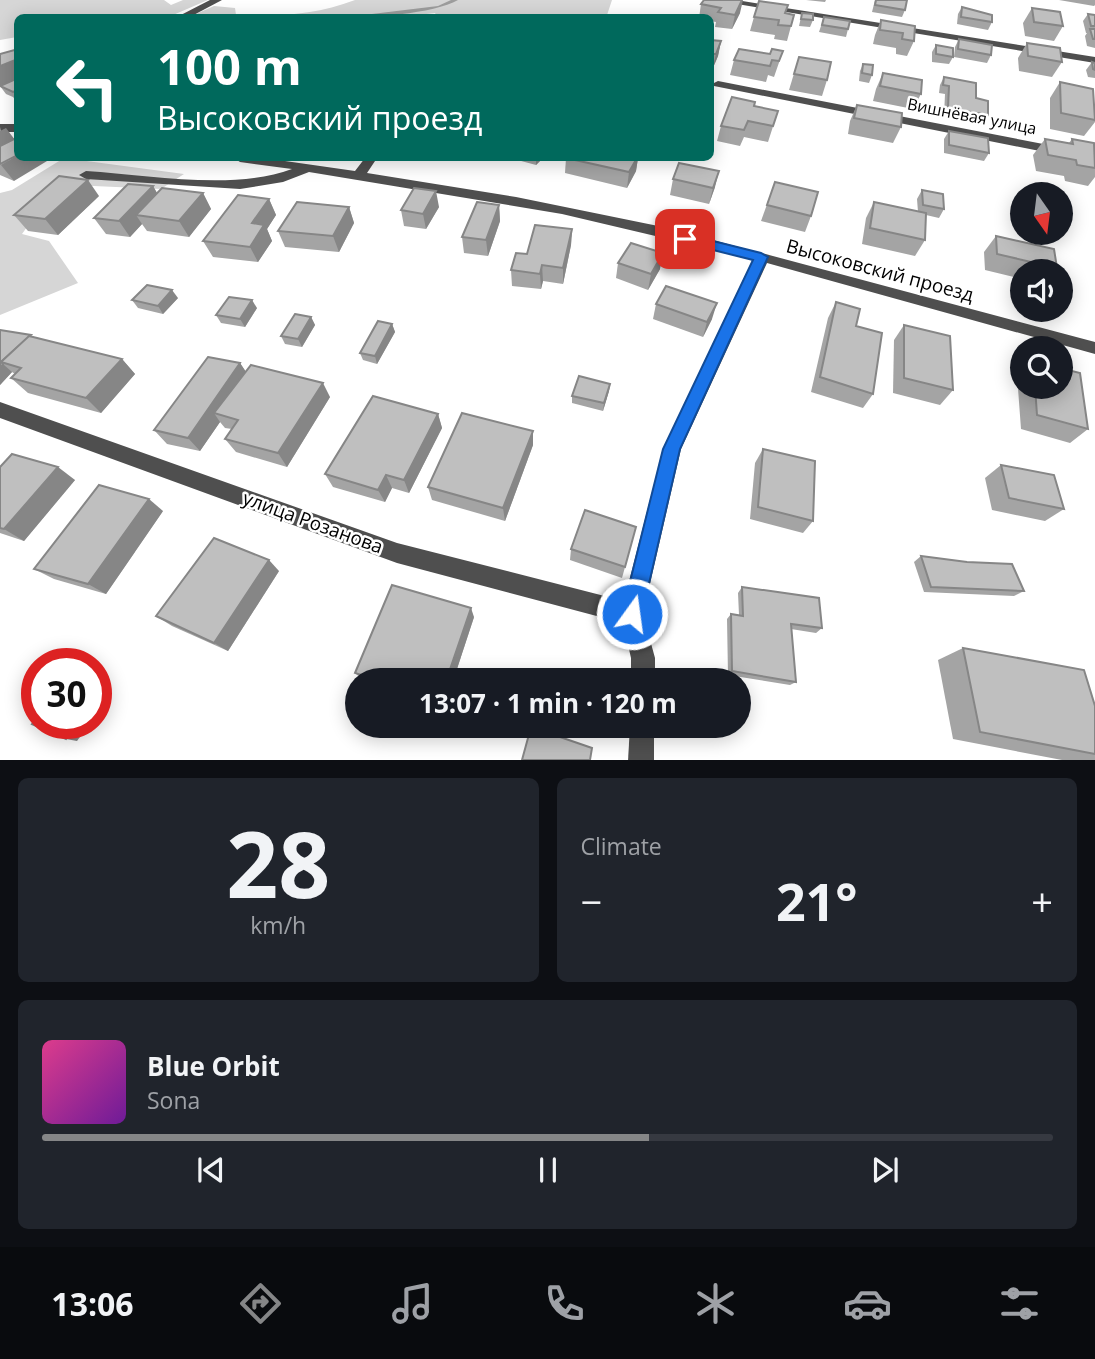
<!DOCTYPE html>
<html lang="en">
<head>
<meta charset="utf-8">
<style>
	body { margin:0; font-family:"Open Sans",sans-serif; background:#20242c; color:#f1f3f6; height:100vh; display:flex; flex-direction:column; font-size:26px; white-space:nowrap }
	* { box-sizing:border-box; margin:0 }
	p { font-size:23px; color:#9ea1a6 }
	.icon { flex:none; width:38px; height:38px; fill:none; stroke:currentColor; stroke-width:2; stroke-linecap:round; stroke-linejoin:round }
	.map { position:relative; height:760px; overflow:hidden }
	.details { display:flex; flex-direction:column; gap:18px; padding:18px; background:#0d0f14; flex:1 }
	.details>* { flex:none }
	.top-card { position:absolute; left:14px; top:14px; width:700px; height:147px; border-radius:10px; box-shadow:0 4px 18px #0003; background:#00695c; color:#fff; overflow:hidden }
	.needle { width:46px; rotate:166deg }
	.tools { position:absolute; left:1010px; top:182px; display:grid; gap:14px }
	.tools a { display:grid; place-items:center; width:63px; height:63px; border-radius:50%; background:#171b24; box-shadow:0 4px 18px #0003; font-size:35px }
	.speed { position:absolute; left:21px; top:648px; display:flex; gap:14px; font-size:35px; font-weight:700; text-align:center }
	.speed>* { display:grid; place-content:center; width:91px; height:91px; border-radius:50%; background:#171b24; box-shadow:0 4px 18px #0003; line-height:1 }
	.speed .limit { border:10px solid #d22; background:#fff; color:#111 }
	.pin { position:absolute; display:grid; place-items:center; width:60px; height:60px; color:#fff; margin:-30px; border-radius:14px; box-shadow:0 4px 10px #0006 }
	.me { position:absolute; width:77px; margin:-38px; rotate:14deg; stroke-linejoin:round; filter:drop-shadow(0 0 5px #0008) }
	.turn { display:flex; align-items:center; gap:24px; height:147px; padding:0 28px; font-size:32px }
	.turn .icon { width:91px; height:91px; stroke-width:2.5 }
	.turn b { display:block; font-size:49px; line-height:60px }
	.big { font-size:52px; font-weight:700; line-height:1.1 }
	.details .card { flex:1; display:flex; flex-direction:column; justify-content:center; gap:10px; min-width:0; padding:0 24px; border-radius:10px; background:#20242c }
	.details .dial { align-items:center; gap:0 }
	.dial b { font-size:91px; line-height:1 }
	.song { display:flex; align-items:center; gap:21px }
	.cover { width:84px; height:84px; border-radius:10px; background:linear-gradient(135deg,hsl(330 70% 55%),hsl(280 70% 35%)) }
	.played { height:7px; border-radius:4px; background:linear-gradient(90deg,#858687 60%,#363941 60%) }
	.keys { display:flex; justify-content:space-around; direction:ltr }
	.heat { display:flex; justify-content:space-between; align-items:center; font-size:38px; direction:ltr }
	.details .tiles { flex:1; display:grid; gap:18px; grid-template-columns:1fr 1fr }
	.card:last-child { grid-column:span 2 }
	.trip { position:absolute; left:345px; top:668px; width:406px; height:70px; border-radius:35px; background:#171b24; box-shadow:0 4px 18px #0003; font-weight:700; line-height:70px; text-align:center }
	.tabs { display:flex; height:112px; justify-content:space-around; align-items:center; background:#090b0e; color:#9ea1a6 }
	.tabs .icon { width:49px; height:49px }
	.tabs .current { color:#858687 }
	.tabs b { font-size:32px; color:#f1f3f6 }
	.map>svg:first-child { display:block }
</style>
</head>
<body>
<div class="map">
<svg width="1095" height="761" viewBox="0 0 1095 761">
	<rect width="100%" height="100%" fill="#fff"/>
	<!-- green -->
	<g fill="#d6d6d6">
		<polygon points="0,0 164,0 171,5 183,0 208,0 173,15 158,17 18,18 17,37 0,40"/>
		<path d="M355,0H612L606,18H438L435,13L393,18H187L214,6L235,8L236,15C277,17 316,15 355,0Z"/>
		<polygon points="64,158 184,174 161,189 71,185 44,203 22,234 49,241 78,283 0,315 0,193 12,190"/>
	</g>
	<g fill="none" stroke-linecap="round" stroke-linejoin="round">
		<!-- stream -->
		<path fill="#9d9d9d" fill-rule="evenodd" d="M451,0H458C434,14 368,18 339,18L438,6Z"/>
		<!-- minor -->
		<g fill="#4f4f4f" fill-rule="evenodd">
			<polygon points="210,0 222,0 188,18 175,18"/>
			<polygon points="713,0 736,0 1095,57 1095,63"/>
			<polygon points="718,81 1095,154 1095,162 714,86 712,84"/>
			<rect x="0" y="124" width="18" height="8"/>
			<path d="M234,158H264L355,171L365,158H377L367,173L516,197L668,228L1095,342V354L767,263L681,449L643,614L655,658V681H631V658L623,623L397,563L0,418V402L397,543L624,601L663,449L753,259L562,214L309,172L283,182L240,189L86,179L79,175L86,171C148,175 234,191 292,169L240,162Z"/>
			<polygon points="630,726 654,726 654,761 628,761"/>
		</g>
	</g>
	<!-- wall -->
	<g fill="#a4a4a4">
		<polygon points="704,0 740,13 732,29 715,27 716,22 710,21 710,18 699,18 701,4"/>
		<polygon points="806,0 826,0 825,2"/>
		<polygon points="875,0 907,0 905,10 902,17 872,12"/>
		<polygon points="1059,0 1095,0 1095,5 1094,6"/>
		<polygon points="962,7 992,22 988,30 957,24 958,14"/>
		<polygon points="1032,8 1063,26 1054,41 1025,36 1023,23"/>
		<polygon points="785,13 794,15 787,41 774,39 775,35 750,31 754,17"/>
		<polygon points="802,13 813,20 810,27 799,26"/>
		<polygon points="1088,14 1095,15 1095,48 1087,46 1085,36 1087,33 1086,33 1083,21"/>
		<polygon points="824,17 848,29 846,37 819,32"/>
		<polygon points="881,20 914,41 907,56 896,54 896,48 873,44 875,35"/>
		<polygon points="959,39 991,55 987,63 954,57 955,47"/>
		<polygon points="710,40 721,41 718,56 712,70 710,69"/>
		<polygon points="1027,43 1062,62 1052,77 1019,71 1018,58"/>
		<polygon points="936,45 953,57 949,64 932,62 932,52"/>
		<polygon points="18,49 18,103 13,97 6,94 0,86"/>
		<polygon points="783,51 774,77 768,75 766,82 730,75 734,60 770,54"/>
		<polygon points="799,57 827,80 822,96 789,90"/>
		<polygon points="1092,62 1095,63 1095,78 1088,77 1086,70"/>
		<polygon points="863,64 872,75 869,83 859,81 860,71"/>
		<polygon points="883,73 921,94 913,109 873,101 876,89"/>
		<polygon points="944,77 976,98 988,115 983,123 944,116 945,94 939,93 940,85"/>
		<polygon points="1060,82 1095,107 1095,122 1084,136 1050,129 1050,98"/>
		<polygon points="857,105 901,127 893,143 848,134 850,121"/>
		<polygon points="754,106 778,111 768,142 744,137 740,146 717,141 721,126"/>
		<polygon points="0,127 14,181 0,175"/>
		<polygon points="949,131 989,153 984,161 944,153 944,139"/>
		<polygon points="1045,139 1069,143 1072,139 1095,146 1095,177 1088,186 1065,181 1064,176 1036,171 1033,155"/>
		<polygon points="510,158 543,158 536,165"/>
		<polygon points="566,158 638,158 636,171 627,188 565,173"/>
		<polygon points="673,179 715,187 709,204 670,195"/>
		<polygon points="775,182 811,216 805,232 761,221"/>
		<polygon points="153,186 157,193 203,193 211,209 189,237 147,231 142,224 130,237 106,234 94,218"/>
		<polygon points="922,190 944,209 939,218 926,215 925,240 915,256 862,244 866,218 874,202 918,212 917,199"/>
		<polygon points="99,196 58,235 28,231 14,215"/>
		<polygon points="269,199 276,215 267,229 272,241 258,262 213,257 203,241"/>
		<polygon points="499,205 500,221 488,256 464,253 462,237"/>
		<polygon points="349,207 354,223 339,252 285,247 278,231"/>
		<polygon points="439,207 426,229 404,226 401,210"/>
		<polygon points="572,229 571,245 563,284 543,281 541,289 512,286 511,270 527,254"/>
		<polygon points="996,236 1057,268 1054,271 1022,271 1022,279 985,270 984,252"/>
		<polygon points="618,263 660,269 648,290 616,278"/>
		<polygon points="178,298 163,314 138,308 132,300"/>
		<polygon points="836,302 873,394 863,408 811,392 828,318"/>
		<polygon points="656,304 712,319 703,337 653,319"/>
		<polygon points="257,308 245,327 221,323 216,315"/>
		<polygon points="311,317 315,325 302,347 285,344 281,336"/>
		<polygon points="392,324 395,332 377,364 363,360 360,353"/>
		<polygon points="904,325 953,390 940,405 893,393 894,340"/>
		<polygon points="0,330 33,337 122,359 135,374 101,413 28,393 11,378 15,374 12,372 0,385"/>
		<polygon points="240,363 246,372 330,397 287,467 236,452 225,439 232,429 225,428 220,422 200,451 167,444 154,430"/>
		<polygon points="1022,371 1022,387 1060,387 1088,429 1070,443 1021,429 1017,375"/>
		<polygon points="610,384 609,391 603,411 572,403 572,396"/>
		<polygon points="438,414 442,428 409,493 392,488 385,502 333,487 325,474"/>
		<polygon points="533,431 533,445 505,521 432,500 428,487"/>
		<polygon points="763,449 813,521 803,533 750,519 755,463"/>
		<polygon points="1001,465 1064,509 1045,521 992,510 985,478"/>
		<polygon points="0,467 75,480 24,541 0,533"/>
		<polygon points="163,511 106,594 54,579 34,569"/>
		<polygon points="636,527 622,578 570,560 571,549"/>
		<polygon points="921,556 1024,591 1014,596 924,592 914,562"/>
		<polygon points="279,571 228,651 172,626 156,616"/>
		<polygon points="742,587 822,628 816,633 791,629 796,682 790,685 728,675 727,619 731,614 739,615 738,593"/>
		<polygon points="474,617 453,681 363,680 355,673"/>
		<polygon points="963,648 1095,706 1095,760 1062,760 953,739 938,660"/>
	</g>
	<!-- shaded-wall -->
	<g fill="#868686">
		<polygon points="743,0 740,13 732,29 735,15"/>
		<polygon points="721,41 718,56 712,70 716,54"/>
		<polygon points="18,59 18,78 0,86 0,66"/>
		<polygon points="6,128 18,144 4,151 0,145 0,131"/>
		<polygon points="18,155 18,158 52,158 14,181 1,165"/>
		<polygon points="536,158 543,158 536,165"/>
		<polygon points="637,158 638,158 636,171 627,188 629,172"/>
		<polygon points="719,171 715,187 709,204 713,188"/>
		<polygon points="88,180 99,196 58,235 45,219"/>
		<polygon points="153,186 162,202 136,215 142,224 130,237 119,221"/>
		<polygon points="436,191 439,207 426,229 423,214"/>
		<polygon points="203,193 211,209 189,237 179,221"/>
		<polygon points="269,199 276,215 267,229 272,241 258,262 250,247 252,223"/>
		<polygon points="499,205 500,221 488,256 486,240"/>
		<polygon points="349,207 354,223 339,252 333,236"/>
		<polygon points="572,229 571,245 563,284 563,268"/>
		<polygon points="663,253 660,269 648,290 651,274"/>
		<polygon points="542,265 543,281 541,289 540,274"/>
		<polygon points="172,290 178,298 163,314 158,306"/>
		<polygon points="252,300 257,308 245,327 240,319"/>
		<polygon points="717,303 712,319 703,337 707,322"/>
		<polygon points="311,317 315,325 302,347 298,339"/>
		<polygon points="392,324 395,332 377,364 375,356"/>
		<polygon points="122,359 135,374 101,413 86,398"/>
		<polygon points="240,363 250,378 214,413 220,422 200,451 188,438"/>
		<polygon points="3,364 12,372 0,385 0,368"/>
		<polygon points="323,383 330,397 287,467 278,453"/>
		<polygon points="610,384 609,391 603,411 604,403"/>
		<polygon points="438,414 442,428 409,493 404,480"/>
		<polygon points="533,431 533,445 505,521 503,508"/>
		<polygon points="58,467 75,480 24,541 4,529"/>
		<polygon points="386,475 392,488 385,502 378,490"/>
		<polygon points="149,499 163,511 106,594 88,584"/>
		<polygon points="269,560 279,571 228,651 214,643"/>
		<polygon points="471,608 474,617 453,681 446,681"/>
		<polygon points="77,723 90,723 77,741 66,739"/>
	</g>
	<!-- building -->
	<g fill="#bfbfbf" stroke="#868686" stroke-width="2">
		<polygon points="704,0 742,0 735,15 718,12 721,8 701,4"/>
		<polygon points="876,0 907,0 905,10 875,5"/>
		<polygon points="759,1 788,5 785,13 794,15 791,26 778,25 779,20 754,17"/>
		<polygon points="962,7 992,15 992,22 961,17"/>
		<polygon points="1032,8 1060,12 1063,26 1034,22"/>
		<polygon points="802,13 813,14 813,20 801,19"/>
		<polygon points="1088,14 1095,15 1095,26 1091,26"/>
		<polygon points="824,17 850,21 848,29 822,25"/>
		<polygon points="881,20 915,26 914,41 902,39 903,33 880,30"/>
		<polygon points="1090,29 1095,29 1095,39 1093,39"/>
		<polygon points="959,39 992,45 991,55 958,49"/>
		<polygon points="710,40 721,41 716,54 710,54"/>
		<polygon points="1027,43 1060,48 1062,62 1028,56"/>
		<polygon points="936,45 953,48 953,57 936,54"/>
		<polygon points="18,49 18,59 0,66 0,54"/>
		<polygon points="739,49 770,54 772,49 783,51 779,61 772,60 770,66 734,60"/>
		<polygon points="799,57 831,62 827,80 794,74"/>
		<polygon points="1092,62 1095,63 1095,70 1093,69"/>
		<polygon points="863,64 873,65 872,75 862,73"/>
		<polygon points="883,73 922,80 921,94 880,86"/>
		<polygon points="944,77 976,83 976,98 988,101 988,115 948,108 949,86 943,85"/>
		<polygon points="18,78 18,90 13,92 0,86"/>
		<polygon points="1060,82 1093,89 1095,120 1061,113"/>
		<polygon points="732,97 755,102 754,106 778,111 773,126 748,121 744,130 721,126"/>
		<polygon points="857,105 902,113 901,127 854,118"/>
		<polygon points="949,131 988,138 989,153 949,145"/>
		<polygon points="18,137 18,155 0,164 0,146"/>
		<polygon points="1045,139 1073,144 1072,139 1094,143 1095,168 1077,165 1076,160 1048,155"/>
		<polygon points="566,158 637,158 629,172"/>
		<polygon points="679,163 719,171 713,188 673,179"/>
		<polygon points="59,176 88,180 45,219 14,215"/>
		<polygon points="775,182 818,192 811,216 767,205"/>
		<polygon points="128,184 153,186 119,221 94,218"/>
		<polygon points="162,188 203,193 179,221 136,215"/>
		<polygon points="414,188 436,191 423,214 401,210"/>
		<polygon points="922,190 943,194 944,209 923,205"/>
		<polygon points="238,195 269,199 252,223 264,225 250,247 203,241"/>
		<polygon points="297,202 349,207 333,236 278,231"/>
		<polygon points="477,202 499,205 486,240 462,237"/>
		<polygon points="874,202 926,213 925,240 870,228"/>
		<polygon points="535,225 572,229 563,268 542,265 540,274 511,270 516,253 527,254"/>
		<polygon points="996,236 1054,249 1057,268 997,254"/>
		<polygon points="631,243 663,253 651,274 618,263"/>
		<polygon points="147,285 172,290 158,306 132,300"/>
		<polygon points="666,286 717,303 707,322 656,304"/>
		<polygon points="229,297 252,300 240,319 216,315"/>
		<polygon points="836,302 860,309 856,326 882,333 873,394 820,377"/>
		<polygon points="295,314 311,317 298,339 281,336"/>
		<polygon points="378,321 392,324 375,356 360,353"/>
		<polygon points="904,325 950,336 953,390 904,378"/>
		<polygon points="0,330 31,335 1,362 3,364 0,368"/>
		<polygon points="29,336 122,359 86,398 11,378 21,368 1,362"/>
		<polygon points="208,357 240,363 188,438 154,430"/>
		<polygon points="251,365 323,383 278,453 225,439 238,420 214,413"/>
		<polygon points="1060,368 1080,373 1088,429 1037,415 1035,387 1060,387"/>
		<polygon points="579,376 610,384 604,403 572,396"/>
		<polygon points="373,396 438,414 404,480 386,475 378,490 325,474"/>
		<polygon points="462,413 533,431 503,508 428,487"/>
		<polygon points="763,449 815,461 813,521 758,507"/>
		<polygon points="12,454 58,467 4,529 0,528 0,467"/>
		<polygon points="1001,465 1054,475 1064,509 1009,498"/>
		<polygon points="99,485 149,499 88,584 34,569"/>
		<polygon points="585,510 636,527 625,567 571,549"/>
		<polygon points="214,538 269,560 214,643 156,616"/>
		<polygon points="921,556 967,562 1012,564 1024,591 931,587"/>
		<polygon points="392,585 471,608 446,681 380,681 355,673"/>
		<polygon points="742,587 819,598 822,628 791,624 796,682 732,671 731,614 743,616"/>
		<polygon points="963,648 1084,670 1095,706 1095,754 980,732"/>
		<polygon points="37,718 37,723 77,723 66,739 32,724"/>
		<polygon points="531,727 592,748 590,760 522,760"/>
	</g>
	<!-- route -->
	<polygon fill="#1a73e8" stroke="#114b97" stroke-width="2" points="685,234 761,253 768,257 680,449 642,614 639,621 632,624 625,621 622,614 663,449 753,260 681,242 681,235"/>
	<g text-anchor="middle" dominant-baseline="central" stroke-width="5" stroke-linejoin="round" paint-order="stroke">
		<!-- far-street labels -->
		<g font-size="16" fill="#000" stroke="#fff">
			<text transform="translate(972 116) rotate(11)">Вишнёвая улица</text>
		</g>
		<!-- street labels -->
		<g font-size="19" fill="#000" stroke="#fff">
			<text transform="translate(880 270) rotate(15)">Высоковский проезд</text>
			<text transform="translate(313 522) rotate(20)">улица Розанова</text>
		</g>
	</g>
</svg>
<div class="tools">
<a><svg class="needle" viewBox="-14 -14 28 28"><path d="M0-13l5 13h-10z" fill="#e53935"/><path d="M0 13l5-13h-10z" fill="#9ea1a6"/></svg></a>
<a><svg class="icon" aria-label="sound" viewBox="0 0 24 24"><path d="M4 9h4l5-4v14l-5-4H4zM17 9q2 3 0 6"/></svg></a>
<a><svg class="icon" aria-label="search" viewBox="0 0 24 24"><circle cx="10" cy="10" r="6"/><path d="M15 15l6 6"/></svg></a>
</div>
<div class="speed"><div class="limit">30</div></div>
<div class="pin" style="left:685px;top:239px;background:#d93025"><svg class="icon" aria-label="arrive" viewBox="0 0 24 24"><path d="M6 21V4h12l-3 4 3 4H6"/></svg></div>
<svg class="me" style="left:632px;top:614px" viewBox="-20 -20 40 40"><circle r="17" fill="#1a73e8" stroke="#fff" stroke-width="3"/><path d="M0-11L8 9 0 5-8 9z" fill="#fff"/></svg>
<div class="trip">13:07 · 1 min · 120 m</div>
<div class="top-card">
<div class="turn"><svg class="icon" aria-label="left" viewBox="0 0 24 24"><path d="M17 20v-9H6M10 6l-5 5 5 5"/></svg><div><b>100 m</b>Высоковский проезд</div></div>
</div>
</div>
<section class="details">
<div class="tiles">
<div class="card dial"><b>28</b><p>km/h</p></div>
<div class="card"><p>Climate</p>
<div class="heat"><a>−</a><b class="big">21°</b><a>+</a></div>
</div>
<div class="card">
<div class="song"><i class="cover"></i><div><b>Blue Orbit</b><p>Sona</p></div></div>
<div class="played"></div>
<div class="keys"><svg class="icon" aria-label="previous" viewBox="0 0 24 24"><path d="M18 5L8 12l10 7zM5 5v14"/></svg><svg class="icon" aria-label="pause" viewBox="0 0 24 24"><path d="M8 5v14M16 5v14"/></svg><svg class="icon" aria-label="next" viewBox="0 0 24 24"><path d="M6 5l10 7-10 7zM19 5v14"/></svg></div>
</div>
</div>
</section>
<nav class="tabs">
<b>13:06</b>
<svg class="icon current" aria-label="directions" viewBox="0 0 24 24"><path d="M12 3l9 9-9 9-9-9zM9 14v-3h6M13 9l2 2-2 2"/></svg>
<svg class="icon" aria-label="music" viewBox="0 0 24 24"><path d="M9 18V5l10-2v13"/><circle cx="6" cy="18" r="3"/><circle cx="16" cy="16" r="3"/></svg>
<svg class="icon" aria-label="phone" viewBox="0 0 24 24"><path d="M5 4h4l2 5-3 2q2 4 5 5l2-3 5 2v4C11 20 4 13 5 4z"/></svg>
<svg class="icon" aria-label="climate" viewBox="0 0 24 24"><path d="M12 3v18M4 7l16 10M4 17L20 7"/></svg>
<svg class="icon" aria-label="car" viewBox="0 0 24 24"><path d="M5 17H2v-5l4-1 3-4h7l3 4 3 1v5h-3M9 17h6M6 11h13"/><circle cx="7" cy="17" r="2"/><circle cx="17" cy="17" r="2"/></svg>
<svg class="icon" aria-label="filters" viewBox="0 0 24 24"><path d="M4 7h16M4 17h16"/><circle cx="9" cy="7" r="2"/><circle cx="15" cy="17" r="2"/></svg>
</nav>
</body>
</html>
